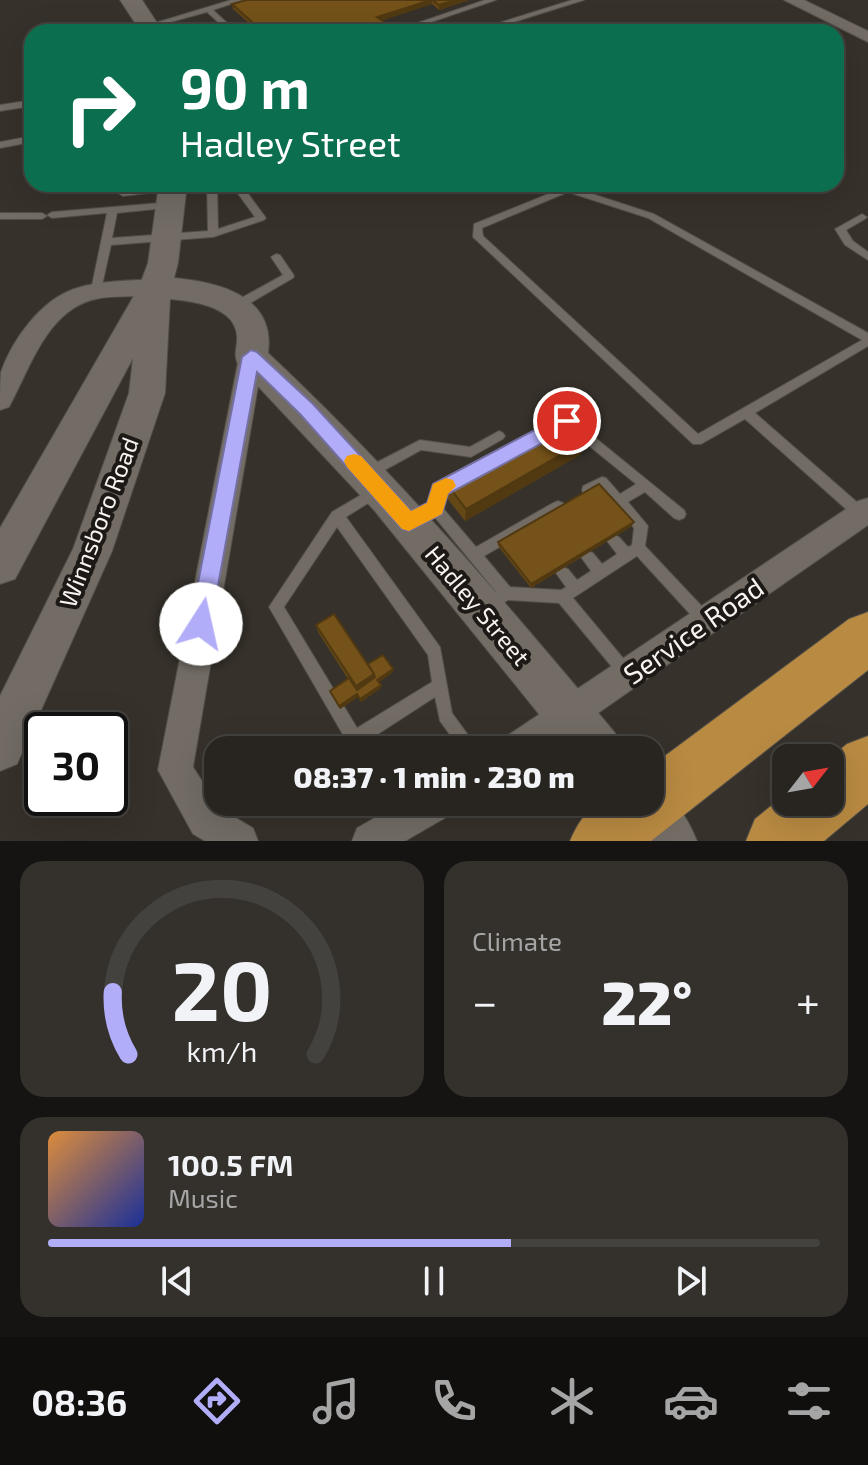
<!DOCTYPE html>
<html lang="en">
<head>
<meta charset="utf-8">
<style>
	body { margin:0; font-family:"Exo 2",sans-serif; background:#34312d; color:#f1f3f6; height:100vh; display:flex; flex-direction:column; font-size:30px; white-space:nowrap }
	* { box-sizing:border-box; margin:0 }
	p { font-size:26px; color:#a5a5a5 }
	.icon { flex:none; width:44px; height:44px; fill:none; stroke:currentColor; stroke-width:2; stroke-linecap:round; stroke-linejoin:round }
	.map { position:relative; height:841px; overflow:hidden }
	.details { display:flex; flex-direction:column; gap:20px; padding:20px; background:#161412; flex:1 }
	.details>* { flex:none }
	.hud { position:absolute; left:24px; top:24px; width:820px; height:168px; border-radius:24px; box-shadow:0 8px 32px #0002,0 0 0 2px #44423e; background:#0b6e4f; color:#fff; overflow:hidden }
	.needle { width:52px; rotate:59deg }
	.controls { position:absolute; left:772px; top:744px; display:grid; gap:16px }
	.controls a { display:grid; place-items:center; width:72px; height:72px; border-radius:16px; background:#282520; box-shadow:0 8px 32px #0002,0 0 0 2px #44423e; font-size:40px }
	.speed { position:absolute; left:24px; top:712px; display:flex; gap:16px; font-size:40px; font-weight:700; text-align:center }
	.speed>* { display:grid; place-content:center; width:104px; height:104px; border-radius:50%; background:#282520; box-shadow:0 8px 32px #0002,0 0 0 2px #44423e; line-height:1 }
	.speed .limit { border:4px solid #111; border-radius:12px; background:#fff; color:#111 }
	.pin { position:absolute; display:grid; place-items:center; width:68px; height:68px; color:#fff; margin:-34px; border:4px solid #fff; border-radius:50%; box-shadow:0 2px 8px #0007 }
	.me { position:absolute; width:88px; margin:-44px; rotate:10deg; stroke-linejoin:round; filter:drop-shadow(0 0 6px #0008) }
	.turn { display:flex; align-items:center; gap:28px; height:168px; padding:0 24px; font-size:36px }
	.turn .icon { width:104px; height:104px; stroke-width:2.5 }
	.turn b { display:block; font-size:56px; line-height:68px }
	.big { font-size:60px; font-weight:800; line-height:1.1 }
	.details .card { flex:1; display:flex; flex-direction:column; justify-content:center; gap:12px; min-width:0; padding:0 28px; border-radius:24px; background:#34312d }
	.details .dial { align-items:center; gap:0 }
	.dial svg { height:208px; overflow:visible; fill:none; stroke:#44423e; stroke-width:7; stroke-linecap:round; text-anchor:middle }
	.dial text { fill:#f1f3f6; stroke:none }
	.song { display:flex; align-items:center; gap:24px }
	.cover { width:96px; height:96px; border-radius:12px; background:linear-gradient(135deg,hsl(30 70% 55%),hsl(230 70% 35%)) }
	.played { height:8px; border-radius:4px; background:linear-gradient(90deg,#b2adf9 60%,#44423e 60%) }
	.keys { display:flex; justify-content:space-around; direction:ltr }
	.heat { display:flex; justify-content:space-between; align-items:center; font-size:44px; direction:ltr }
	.details .tiles { flex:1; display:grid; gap:20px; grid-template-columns:1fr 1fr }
	.card:last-child { grid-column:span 2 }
	.trip { position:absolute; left:204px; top:736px; width:460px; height:80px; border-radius:24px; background:#282520; box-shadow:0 8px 32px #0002,0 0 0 2px #44423e; font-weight:800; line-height:80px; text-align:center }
	.tab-bar { display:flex; height:128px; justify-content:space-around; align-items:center; background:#100f0d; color:#a5a5a5 }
	.tab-bar .icon { width:56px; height:56px }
	.tab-bar .active { color:#b2adf9 }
	.tab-bar b { font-size:36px; color:#f1f3f6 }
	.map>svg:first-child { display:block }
</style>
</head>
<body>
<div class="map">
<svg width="868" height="841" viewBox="0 0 868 841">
	<rect width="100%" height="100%" fill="#36312a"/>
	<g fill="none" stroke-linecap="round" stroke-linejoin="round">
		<!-- lane casing -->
		<g stroke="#514e48" stroke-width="2">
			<g id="lane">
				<polygon points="231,0 243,0 213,10 237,32 229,32 207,12 149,28 145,26"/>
				<polygon points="485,0 496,0 402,32 391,32"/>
				<polygon points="572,0 584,0 482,32 470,32"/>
				<polygon points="32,100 32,106 0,111 0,105"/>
				<polygon points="32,136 32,142 0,148 0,142"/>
				<polygon points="117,184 127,184 127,190 173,184 178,187 173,190 123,196 118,193"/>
				<polygon points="207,184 217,184 218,229 255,217 231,184 241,184 266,218 264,220 213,237 111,245 101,290 96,294 91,290 107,213 52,218 47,215 52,212 172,202 175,203 175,207 117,213 112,238 208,231"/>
				<path d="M568,186L654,214L868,333V346L755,413L866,510L868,514L866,518L861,520L856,518L745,419L701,444H693L473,237L474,224ZM568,192L648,218L862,340L698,434L483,236L482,228Z"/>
				<polygon points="0,213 42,213 47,216 42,219 0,219"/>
				<polygon points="862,214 867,217 865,219 846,230 853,241 868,252 868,260 845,245 835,229"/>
				<polygon points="276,254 280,255 293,274 294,276 293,278 240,309 232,309 231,306 232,303 283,275 271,257"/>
				<polygon points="567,416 571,418 684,510 686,514 684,518 679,520 674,518 645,492 628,502 648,526 645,546 711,616 713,621 711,626 706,628 701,626 637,556 573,598 632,669 634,674 632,679 627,681 622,679 559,603 508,600 487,614 482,612 480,607 482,602 496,592 433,515 411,527 406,525 404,521 406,517 429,505 435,485 456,476 460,477 462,481 460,485 446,492 442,507 476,547 553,503 558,501 563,503 564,507 563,511 484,556 510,587 561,590 566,587 556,573 558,569 563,567 568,569 577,580 591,571 581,557 583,553 588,551 593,553 602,564 617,554 607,541 609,537 614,535 619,537 628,547 632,545 634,528 601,489 588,495 583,494 582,490 583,486 602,477 606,478 620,494 636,484 566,427 554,434 546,434 544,431 546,428"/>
				<polygon points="499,431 503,433 505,436 503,439 471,457 421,450 372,477 368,478 364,477 362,473 364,469 420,440 470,447"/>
				<path d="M376,486L381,487L382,491L381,495L346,517L440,647L452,713L479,750H461L440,721L435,697L361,745L355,747L349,745L269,607L332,512ZM337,527L428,655L432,682L357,728L284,607Z"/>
			</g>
		</g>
		<!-- street casing -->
		<g stroke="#514e48" stroke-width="2">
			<g id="street">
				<polygon points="784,0 804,0 868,31 868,42"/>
				<path d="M155,279L163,281L166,287L163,293C143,298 122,295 101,298C48,306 31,367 9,407L0,410C0,398 0,383 1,372C12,340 41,300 74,289C100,280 128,281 155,279Z"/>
				<polygon points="251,348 260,351 263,357 193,767 219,808 253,828 258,841 205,841 193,834 158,770 239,357 242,351"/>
				<polygon points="868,498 868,525 545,750 499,750 504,738 858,501"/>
				<polygon points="403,802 455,802 450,815 405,841 352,841 357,828"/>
			</g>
		</g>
		<!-- secondary casing -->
		<g stroke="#514e48" stroke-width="2">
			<g id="secondary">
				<polygon points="120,0 142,0 163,32 141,32"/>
				<path d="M159,184H187L178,263L174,278C219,282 276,296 268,353C394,471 505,601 615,733L622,750H568L374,510L239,366C232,354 238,348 237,336C235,306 192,301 170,299L165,393L112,551L17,764L0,771V696L73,549L129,393L133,358L15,579L0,584V528L139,287L148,263Z"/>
				<path d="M650,781C671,790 689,821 697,841H640L624,819L616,802H650Z"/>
			</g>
		</g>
		<!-- highway casing -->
		<g stroke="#514e48" stroke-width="2">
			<g id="highway">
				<path d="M868,612V670L651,841H570C589,796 607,802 650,802V767L849,619Z"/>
				<polygon points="868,736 868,804 824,841 746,841 755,819 786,794 786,802 830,802 830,758 847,744"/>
			</g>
		</g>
		<!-- lane -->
		<use href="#lane" fill="#726c65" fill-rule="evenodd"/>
		<!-- street -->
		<use href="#street" fill="#726c65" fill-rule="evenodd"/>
		<!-- secondary -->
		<use href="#secondary" fill="#726c65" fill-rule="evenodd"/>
		<!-- highway -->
		<use href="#highway" fill="#b98a42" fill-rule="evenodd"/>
	</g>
	<!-- wall -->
	<g fill="#644716">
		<polygon points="247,0 469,0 439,10 432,4 382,20 387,24 387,29 378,32 362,32 358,29 348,32 259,32 233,9 232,4"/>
		<polygon points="580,455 465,521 443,493 444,480"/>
		<polygon points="632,526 531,588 498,546 498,542"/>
		<polygon points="316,625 368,664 393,672 379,682 381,688 361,702 358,697 340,709 330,691 348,679 318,632"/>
	</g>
	<!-- shaded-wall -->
	<g fill="#513912">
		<polygon points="432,0 432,4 378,22 377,17"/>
		<polygon points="455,0 469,0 439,10 439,5"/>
		<polygon points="357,24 358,29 348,32 333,32"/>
		<polygon points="387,24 387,29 378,32 367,32"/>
		<polygon points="583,442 580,455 465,521 466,509"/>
		<polygon points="634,522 632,526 531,588 531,584"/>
		<polygon points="393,669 393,672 378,683 377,680"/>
		<polygon points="374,674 375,681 357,693 356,686"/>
		<polygon points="381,685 381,688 361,702 360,699"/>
		<polygon points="357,694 358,697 340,709 339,706"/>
	</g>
	<!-- building -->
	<g fill="#745219" stroke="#513912" stroke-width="2">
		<polygon points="247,0 431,0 377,17 387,24 366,31 357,24 333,32 263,32 232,4"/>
		<polygon points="432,0 455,0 439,5"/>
		<polygon points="560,417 583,442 466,509 444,480"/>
		<polygon points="599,484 634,522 531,584 498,542"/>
		<polygon points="334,614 374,674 356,686 316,625"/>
		<polygon points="383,655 393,669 377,680 381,685 360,699 357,694 339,706 330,691 349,678 357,690 375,677 374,674 368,664"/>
	</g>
	<!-- route -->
	<polygon fill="#b2adf9" stroke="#7470a2" stroke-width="2" points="251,350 257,352 313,404 411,511 427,503 433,484 561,416 574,416 576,421 574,426 448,494 442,514 409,531 402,529 300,414 257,372 211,624 208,632 201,635 193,632 190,624 242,357"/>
	<!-- slow -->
	<polygon fill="#f59e0b" points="354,454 361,456 411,511 427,503 433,484 446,478 453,480 456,486 448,494 442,514 409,531 402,529 347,467 344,461 347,456"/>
	<g text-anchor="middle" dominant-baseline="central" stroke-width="8" stroke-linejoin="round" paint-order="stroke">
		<!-- street labels -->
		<g font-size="24" fill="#f7f4ef" stroke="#1c1916">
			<text transform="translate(98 522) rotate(-69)">Winnsboro Road</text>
			<text transform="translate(478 605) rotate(50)">Hadley Street</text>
		</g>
		<!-- near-street labels -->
		<g font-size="28" fill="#f7f4ef" stroke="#1c1916">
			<text transform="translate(693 630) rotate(-35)">Service Road</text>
		</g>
	</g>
</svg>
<div class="controls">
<a><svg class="needle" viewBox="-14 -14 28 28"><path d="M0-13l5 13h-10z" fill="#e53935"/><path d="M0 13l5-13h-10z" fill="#a5a5a5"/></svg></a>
</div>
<div class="speed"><div class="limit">30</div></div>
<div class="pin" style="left:567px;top:421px;background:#d93025"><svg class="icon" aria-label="arrive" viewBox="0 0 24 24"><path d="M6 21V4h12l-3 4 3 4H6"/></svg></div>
<svg class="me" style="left:201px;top:624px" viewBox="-20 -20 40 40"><circle r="19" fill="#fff"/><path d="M0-13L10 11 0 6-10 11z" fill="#b2adf9"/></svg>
<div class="trip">08:37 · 1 min · 230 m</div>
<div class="hud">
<div class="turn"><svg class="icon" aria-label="right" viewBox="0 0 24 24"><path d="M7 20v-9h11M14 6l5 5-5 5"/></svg><div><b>90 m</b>Hadley Street</div></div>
</div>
</div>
<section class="details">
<div class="tiles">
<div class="card dial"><svg viewBox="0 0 100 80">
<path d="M14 69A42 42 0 1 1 86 69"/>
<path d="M14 69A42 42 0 0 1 8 45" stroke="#b2adf9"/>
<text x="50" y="56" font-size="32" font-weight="700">20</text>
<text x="50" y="72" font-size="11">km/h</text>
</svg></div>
<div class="card"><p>Climate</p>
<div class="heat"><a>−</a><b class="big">22°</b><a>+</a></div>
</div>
<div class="card">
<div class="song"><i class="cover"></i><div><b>100.5 FM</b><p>Music</p></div></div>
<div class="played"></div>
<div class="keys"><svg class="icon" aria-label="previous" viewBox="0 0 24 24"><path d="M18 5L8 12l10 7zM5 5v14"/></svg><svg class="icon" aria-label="pause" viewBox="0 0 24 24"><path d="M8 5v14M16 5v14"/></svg><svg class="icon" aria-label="next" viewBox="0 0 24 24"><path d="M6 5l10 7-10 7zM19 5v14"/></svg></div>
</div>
</div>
</section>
<nav class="tab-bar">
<b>08:36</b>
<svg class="icon active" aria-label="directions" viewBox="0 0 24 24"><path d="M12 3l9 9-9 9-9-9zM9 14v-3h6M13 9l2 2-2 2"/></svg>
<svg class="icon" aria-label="music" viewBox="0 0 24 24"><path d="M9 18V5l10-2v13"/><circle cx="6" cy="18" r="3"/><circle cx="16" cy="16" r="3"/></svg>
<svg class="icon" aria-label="phone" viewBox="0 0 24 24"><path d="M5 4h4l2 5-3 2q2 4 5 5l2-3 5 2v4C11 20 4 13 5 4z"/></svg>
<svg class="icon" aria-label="climate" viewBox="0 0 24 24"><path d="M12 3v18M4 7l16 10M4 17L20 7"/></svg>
<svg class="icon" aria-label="car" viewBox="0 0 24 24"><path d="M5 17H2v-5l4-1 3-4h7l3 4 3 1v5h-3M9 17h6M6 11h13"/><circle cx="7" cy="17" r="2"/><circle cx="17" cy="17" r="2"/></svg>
<svg class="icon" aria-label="filters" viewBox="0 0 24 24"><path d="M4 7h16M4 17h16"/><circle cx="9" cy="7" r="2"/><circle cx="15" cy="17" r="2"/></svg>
</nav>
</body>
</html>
